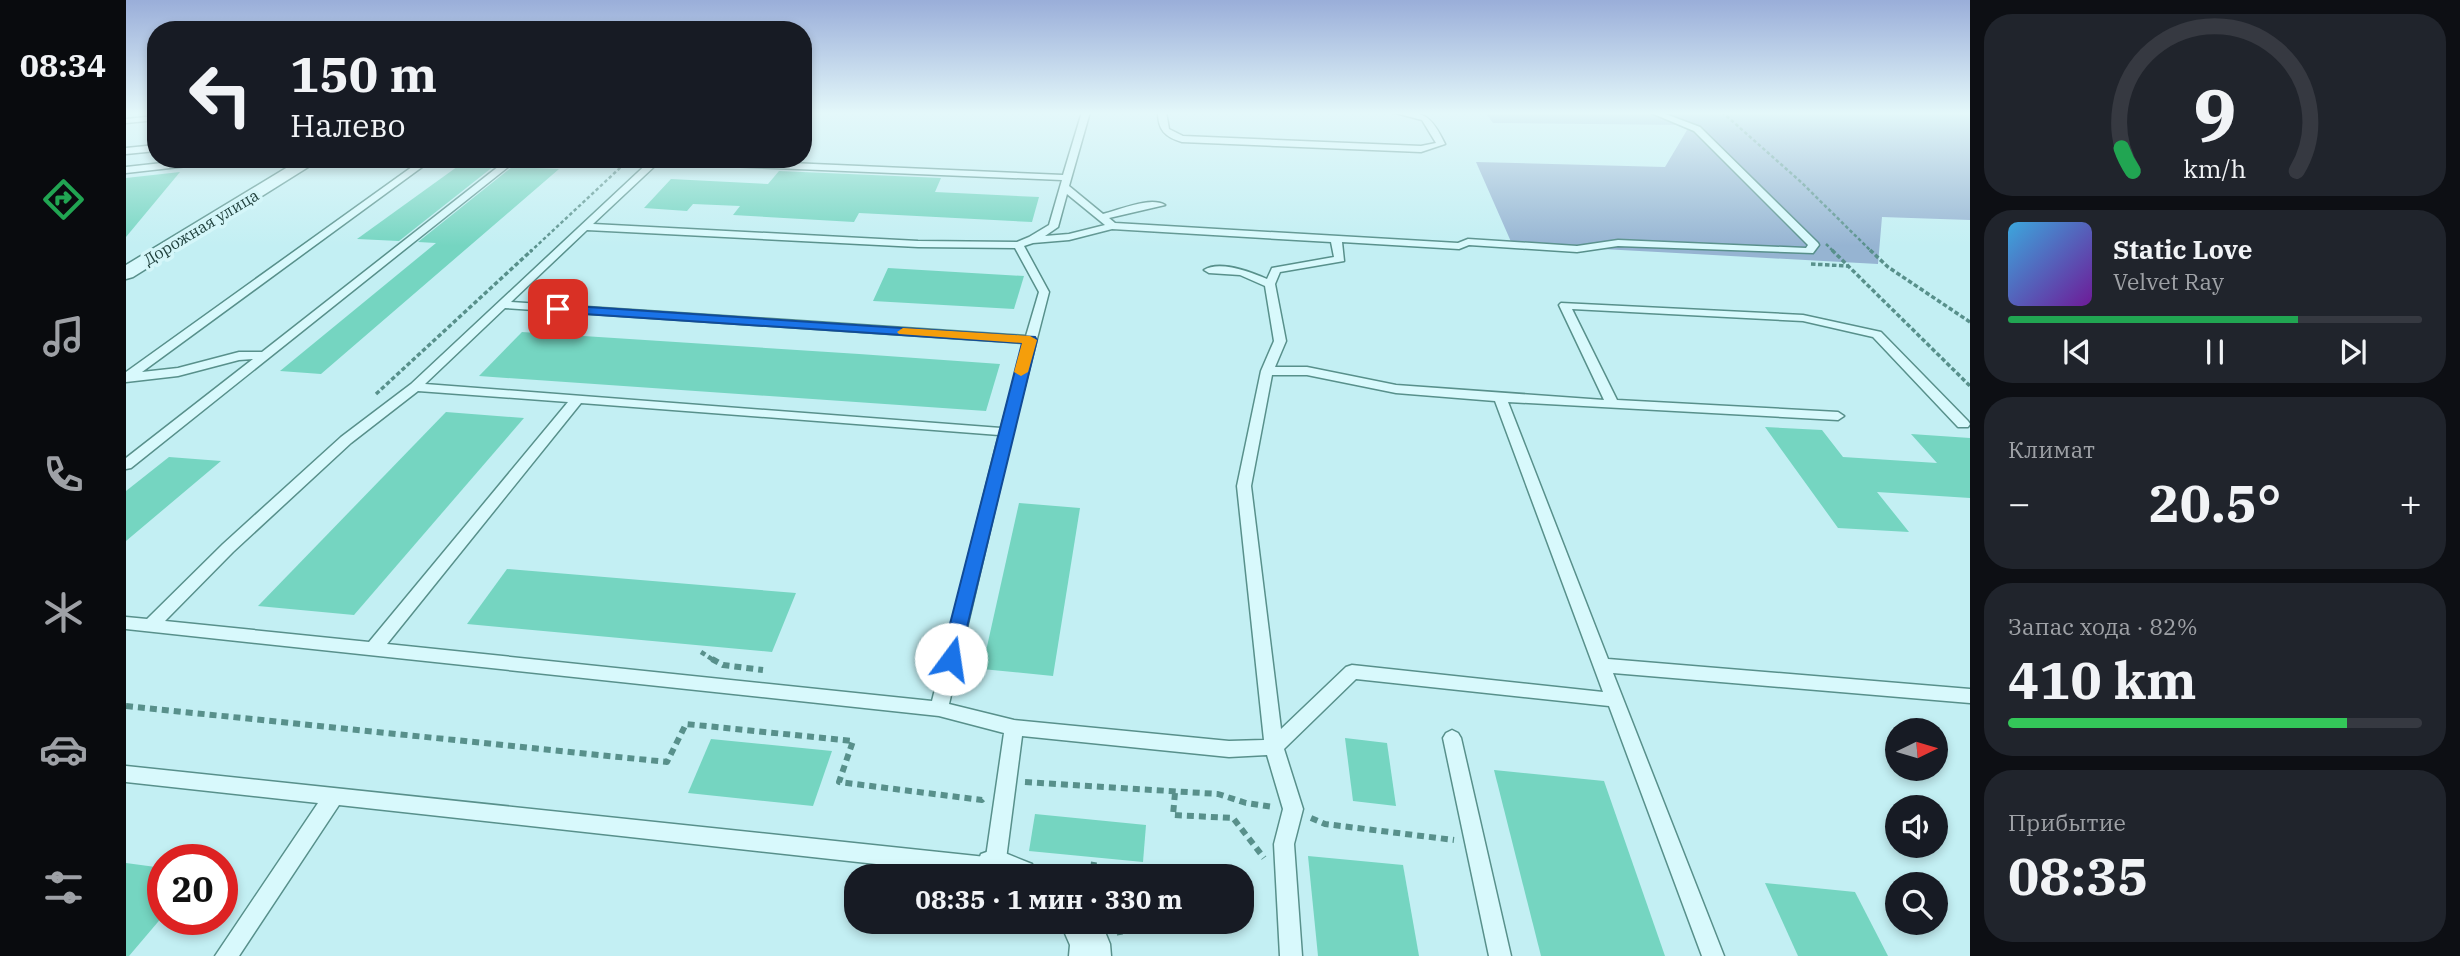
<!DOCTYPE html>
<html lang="ru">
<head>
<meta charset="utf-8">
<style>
	body { margin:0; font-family:"IBM Plex Serif",serif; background:#20242c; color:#f1f3f6; height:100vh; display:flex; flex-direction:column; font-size:26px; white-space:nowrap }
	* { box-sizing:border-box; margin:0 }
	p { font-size:23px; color:#9ea1a6 }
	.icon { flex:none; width:38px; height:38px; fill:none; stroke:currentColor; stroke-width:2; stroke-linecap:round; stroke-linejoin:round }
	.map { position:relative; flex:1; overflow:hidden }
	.side { display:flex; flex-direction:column; gap:14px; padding:14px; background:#0d0f14; width:490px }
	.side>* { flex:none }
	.banner { position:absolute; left:21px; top:21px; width:665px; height:147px; border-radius:28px; box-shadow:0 4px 10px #0003; background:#171b24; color:#f1f3f6; overflow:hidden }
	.needle { width:46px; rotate:85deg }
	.buttons { position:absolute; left:1759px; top:718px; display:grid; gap:14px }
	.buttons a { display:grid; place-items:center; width:63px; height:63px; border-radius:50%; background:#171b24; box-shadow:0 4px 10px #0003; font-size:35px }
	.speed { position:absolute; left:21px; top:844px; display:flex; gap:14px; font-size:35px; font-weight:700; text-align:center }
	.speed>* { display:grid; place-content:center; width:91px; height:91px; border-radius:50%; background:#171b24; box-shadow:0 4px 10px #0003; line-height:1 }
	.speed .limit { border:10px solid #d22; background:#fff; color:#111 }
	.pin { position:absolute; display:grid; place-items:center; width:60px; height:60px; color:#fff; margin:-30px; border-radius:14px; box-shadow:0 4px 10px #0006 }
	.me { position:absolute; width:77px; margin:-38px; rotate:14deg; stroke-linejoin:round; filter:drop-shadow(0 0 5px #0008) }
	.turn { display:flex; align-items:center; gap:24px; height:147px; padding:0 28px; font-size:32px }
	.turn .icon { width:91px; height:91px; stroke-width:2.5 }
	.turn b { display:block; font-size:49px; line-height:60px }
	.big { font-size:52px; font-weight:800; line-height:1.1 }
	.side .widget { flex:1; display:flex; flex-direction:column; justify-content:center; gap:10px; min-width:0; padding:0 24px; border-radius:28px; background:#20242c }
	.side .dial { align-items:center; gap:0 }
	.dial svg { height:182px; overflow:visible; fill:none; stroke:#363941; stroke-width:7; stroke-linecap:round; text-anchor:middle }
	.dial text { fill:#f1f3f6; stroke:none }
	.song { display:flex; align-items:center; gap:21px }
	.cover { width:84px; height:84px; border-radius:10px; background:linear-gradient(135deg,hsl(200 70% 55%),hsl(280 70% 35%)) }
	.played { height:7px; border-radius:4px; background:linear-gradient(90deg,#21a552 70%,#363941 70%) }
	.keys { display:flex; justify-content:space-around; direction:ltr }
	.heat { display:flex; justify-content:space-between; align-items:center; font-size:38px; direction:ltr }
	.charge { height:10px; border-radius:5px; background:linear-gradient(90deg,#34c759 82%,#363941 0) }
	.trip { position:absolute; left:718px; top:864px; width:410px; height:70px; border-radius:28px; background:#171b24; box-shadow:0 4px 10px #0003; font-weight:800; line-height:70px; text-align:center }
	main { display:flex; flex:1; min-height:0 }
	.menu { display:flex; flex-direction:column; width:126px; justify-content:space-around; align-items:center; background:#090b0e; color:#9ea1a6 }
	.menu .icon { width:49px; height:49px }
	.menu .on { color:#21a552 }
	.menu b { font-size:32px; color:#f1f3f6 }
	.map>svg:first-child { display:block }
</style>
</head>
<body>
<main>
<nav class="menu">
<b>08:34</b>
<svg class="icon on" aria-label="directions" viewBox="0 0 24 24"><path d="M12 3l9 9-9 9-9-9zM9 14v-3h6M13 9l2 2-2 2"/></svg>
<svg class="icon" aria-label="music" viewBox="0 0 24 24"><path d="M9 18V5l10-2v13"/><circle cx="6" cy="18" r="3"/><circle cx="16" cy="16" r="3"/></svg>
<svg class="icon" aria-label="phone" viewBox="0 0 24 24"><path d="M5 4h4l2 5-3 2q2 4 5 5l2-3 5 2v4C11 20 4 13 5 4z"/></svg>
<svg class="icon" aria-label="climate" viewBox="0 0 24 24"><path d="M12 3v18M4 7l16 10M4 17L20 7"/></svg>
<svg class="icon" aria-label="car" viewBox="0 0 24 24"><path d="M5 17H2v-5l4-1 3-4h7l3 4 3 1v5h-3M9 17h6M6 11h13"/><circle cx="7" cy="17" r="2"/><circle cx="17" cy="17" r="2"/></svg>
<svg class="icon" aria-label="filters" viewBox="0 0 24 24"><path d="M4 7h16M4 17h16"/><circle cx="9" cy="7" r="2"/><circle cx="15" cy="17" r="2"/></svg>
</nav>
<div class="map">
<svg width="1844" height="956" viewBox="0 0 1844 956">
	<rect width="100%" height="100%" fill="#c3eff3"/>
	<!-- green -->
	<polygon fill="#96b4d2" points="1359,112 1844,112 1844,220 1756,217 1752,264 1386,244 1350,162 1539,167 1564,125 1367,123"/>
	<!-- building -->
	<g fill="#75d5c1">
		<polygon points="335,164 368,166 273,241 231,239"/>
		<polygon points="386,167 433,169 195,374 154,371 310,243 292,242"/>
		<polygon points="653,171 815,178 809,192 913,197 906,222 733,213 728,222 607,215 614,206 567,204 561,211 518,208 545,179 642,184"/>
		<polygon points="54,172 0,237 0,178"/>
		<polygon points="762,268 898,276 888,309 747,301"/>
		<polygon points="396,332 733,354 874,364 860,411 353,376"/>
		<polygon points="320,412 398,418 228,615 132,606"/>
		<polygon points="1639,427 1696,430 1717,457 1811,463 1785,434 1844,438 1844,498 1751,492 1783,532 1712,528"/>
		<polygon points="43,457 95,461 0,541 0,491"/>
		<polygon points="893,503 954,508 927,676 856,669"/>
		<polygon points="381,569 670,593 646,652 341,624"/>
		<polygon points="1219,738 1261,743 1270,806 1227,801"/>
		<polygon points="585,739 706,751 687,806 562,793"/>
		<polygon points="1368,770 1478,781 1539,956 1415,956"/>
		<polygon points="909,814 1020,825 1017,862 903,851"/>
		<polygon points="1182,856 1277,865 1293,956 1192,956"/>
		<polygon points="0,863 37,868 37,916 3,956 0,956"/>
		<polygon points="1639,883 1729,892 1762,956 1672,956"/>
	</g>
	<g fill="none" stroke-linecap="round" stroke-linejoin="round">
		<!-- lane casing -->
		<g stroke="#58908b" stroke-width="3">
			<g id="lane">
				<path d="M956,112H964L943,186L977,214C994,210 1024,196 1039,205L983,218L989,223L1332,243L1342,239L1451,246L1492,240L1680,248L1682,245L1568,131L1523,112H1534L1574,127L1692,243L1693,245L1687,253L1492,246L1451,252L1343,245L1333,249L1216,242L1218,261L1154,272L1149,284L1160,341L1149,367H1181L1270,385L1478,400L1433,305L1435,303L1677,315L1755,332L1842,421L1844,424L1842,427H1832L1747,337L1677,321L1446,309L1491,400L1712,412L1718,416L1712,420L1382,402L1482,659L1844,689V703L1487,673L1598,956H1576L1483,706L1230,679L1158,749L1177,809L1168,844L1176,956H1154L1148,844L1157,809L1141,755L1103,757L896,736L879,867L876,874L869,877L213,805L113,956H89L192,803L0,782V766L860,857L878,733L813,716L0,629V617L21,619L97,544L215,437L285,384L526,159H573L937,175ZM532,163L936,180L923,225L903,237L891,242L792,241L467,224ZM941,194L979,225L943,234L919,236L932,227ZM986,229L1205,242L1208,257L1146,268L1141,279C1125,272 1093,260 1078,270L1083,273L1114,275L1139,286L1148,341L1135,371L1111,486L1138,740L1103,741L888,720L823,704L887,432L923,292L898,246L907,243L943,240ZM461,230L792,247L889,248L913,292L900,336L385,302ZM379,308L898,343L875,428L299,384ZM1146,375H1181L1270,393L1369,401L1477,692L1226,665L1220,667L1155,729L1125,486ZM292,391L442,402L243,642L39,621L107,552L225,443ZM455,403L873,435L806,701L261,644Z"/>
				<path d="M1032,112H1040L1043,129L1057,136L1295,146L1310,143L1296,120L1266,112C1298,111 1305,115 1319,144L1295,152L1056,142C1039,137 1032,130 1032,112Z"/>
				<polygon points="30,116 30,120 0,123 0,119"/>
				<polygon points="30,145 30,151 0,154 0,148"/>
				<polygon points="72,159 101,159 97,162 0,173 0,167"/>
				<polygon points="297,159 307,159 16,372 52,368 113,352 136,352 382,159 392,159 5,468 0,469 0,458 127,359 113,360 52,376 0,382 0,372"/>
				<polygon points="1326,730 1332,733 1335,738 1385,956 1363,956 1317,738 1320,733"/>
			</g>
		</g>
		<!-- street casing -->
		<g stroke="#58908b" stroke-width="3">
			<g id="street">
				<polygon points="175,159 195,159 7,277 0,279 0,265"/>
				<polygon points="869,849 906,864 911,877 854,877 850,867 855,854"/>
				<polygon points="934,922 975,922 984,944 985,956 943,956 944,945"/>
			</g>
		</g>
		<!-- path-far3 -->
		<g stroke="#58908b" stroke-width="2.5" stroke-dasharray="3.5 2.5" stroke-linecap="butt">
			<polyline points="1596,112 1675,182 1746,252"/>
			<polyline points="1700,244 1708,252"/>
			<polyline points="404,252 496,166"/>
		</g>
		<!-- path-far2 -->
		<g stroke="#58908b" stroke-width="3.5" stroke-dasharray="4.5 2.5" stroke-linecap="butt">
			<polyline points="1706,250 1844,386"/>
			<polyline points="1744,250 1762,267 1844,322"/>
			<polyline points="1685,264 1722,266"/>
			<polyline points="250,394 406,250"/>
		</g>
		<!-- path-far1 -->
		<polyline stroke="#58908b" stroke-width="4.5" stroke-dasharray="5 3.5" stroke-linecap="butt" points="575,652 589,661"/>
		<!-- path -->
		<g stroke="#58908b" stroke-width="6" stroke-dasharray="7 5" stroke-linecap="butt">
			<polyline points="586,659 597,665 637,670"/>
			<polyline points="0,706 541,762 560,724 727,741 713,782 856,800 858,798"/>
			<polyline points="899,782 1092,794 1120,803 1147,807"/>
			<polyline points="1049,793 1047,815 1107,818 1138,858"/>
			<polyline points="1185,818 1199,824 1328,840"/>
			<polyline points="966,877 968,862"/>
			<polyline points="992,922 994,935"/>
		</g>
		<!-- lane -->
		<use href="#lane" fill="#d8f9fc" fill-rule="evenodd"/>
		<!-- street -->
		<use href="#street" fill="#d8f9fc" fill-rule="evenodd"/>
	</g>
	<!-- sky -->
	<linearGradient id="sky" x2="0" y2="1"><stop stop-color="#9aaed9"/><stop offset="0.46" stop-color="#e4f8fa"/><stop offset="1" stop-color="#e4f8fa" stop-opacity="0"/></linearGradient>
	<rect width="1844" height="246" fill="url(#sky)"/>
	<!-- route -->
	<polygon fill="#1a73e8" stroke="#114b97" stroke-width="2" points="432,305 909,337 911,340 832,664 825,667 818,664 815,659 896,343 428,312 426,309"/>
	<!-- slow -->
	<polygon fill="#f59e0b" points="777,328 904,336 911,340 902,372 895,376 888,372 896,343 773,334 771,332"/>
	<g text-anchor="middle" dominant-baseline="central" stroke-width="7" stroke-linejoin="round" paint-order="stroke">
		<!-- far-street labels -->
		<g font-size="16" fill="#1d3e3a" stroke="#d4f6f9">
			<text transform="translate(75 227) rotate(-31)">Дорожная улица</text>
		</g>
	</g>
</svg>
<div class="buttons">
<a><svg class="needle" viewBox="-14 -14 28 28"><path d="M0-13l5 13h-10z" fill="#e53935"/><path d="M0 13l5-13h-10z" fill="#9ea1a6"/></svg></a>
<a><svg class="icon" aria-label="sound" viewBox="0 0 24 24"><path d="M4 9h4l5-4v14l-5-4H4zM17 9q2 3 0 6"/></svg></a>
<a><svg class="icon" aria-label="search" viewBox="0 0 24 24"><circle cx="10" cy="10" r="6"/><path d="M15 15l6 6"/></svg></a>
</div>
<div class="speed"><div class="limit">20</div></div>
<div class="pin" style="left:432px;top:309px;background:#d93025"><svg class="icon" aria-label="arrive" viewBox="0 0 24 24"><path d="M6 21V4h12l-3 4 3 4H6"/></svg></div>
<svg class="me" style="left:825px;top:659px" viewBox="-20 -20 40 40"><circle r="19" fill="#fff"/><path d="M0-13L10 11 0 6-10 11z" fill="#1a73e8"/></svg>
<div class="trip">08:35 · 1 мин · 330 m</div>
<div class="banner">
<div class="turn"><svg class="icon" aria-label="left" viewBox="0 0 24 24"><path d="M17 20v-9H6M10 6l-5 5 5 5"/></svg><div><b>150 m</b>Налево</div></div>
</div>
</div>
<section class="side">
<div class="widget dial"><svg viewBox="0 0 100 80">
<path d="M14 69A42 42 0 1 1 86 69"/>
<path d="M14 69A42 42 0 0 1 9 59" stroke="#21a552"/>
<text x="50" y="56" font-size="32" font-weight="700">9</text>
<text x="50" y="72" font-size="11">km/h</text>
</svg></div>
<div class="widget">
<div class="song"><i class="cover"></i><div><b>Static Love</b><p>Velvet Ray</p></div></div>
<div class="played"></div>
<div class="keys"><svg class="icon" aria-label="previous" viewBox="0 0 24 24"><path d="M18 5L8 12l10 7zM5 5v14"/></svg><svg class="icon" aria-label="pause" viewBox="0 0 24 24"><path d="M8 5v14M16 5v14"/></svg><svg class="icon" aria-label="next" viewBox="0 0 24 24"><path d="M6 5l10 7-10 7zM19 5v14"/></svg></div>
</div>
<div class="widget"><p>Климат</p>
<div class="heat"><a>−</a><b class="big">20.5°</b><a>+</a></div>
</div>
<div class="widget"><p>Запас хода · 82%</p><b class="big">410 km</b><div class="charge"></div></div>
<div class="widget"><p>Прибытие</p><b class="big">08:35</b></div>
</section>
</main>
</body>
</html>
